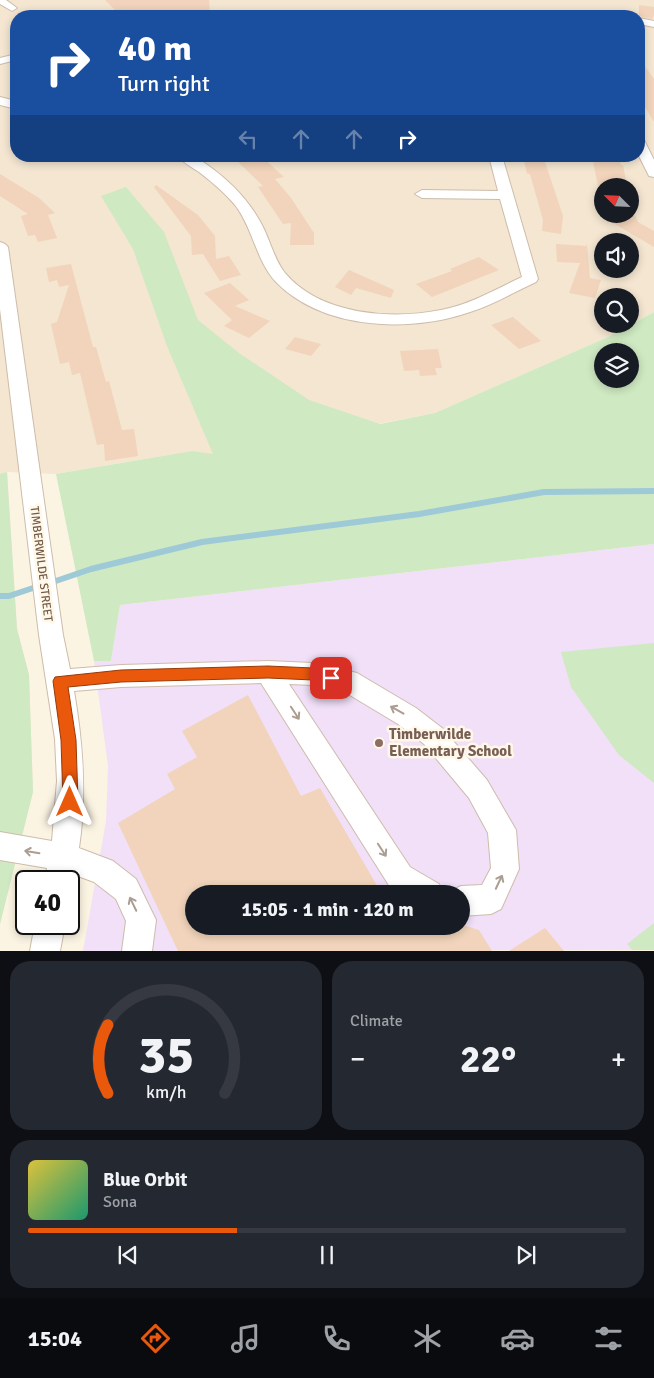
<!DOCTYPE html>
<html lang="en">
<head>
<meta charset="utf-8">
<style>
	body { margin:0; font-family:Signika,sans-serif; background:#242831; color:#f1f3f6; height:100vh; display:flex; flex-direction:column; font-size:19px; white-space:nowrap }
	* { box-sizing:border-box; margin:0 }
	p { font-size:16px; color:#9ea1a6 }
	.icon { flex:none; width:28px; height:28px; fill:none; stroke:currentColor; stroke-width:2; stroke-linecap:round; stroke-linejoin:round }
	.map { position:relative; height:951px; overflow:hidden }
	.sheet { display:flex; flex-direction:column; gap:10px; padding:10px; background:#0d0f14; flex:1 }
	.sheet>* { flex:none }
	.top-card { position:absolute; left:10px; top:10px; width:635px; height:152px; border-radius:20px; box-shadow:0 2px 8px #0003; background:#1a4fa0; color:#fff; overflow:hidden }
	.needle { width:32px; rotate:294deg }
	.buttons { position:absolute; left:594px; top:178px; display:grid; gap:10px }
	.buttons a { display:grid; place-items:center; width:45px; height:45px; border-radius:50%; background:#171b24; box-shadow:0 2px 8px #0003; font-size:25px }
	.speed { position:absolute; left:15px; top:870px; display:flex; gap:10px; font-size:25px; font-weight:700; text-align:center }
	.speed>* { display:grid; place-content:center; width:65px; height:65px; border-radius:50%; background:#171b24; box-shadow:0 2px 8px #0003; line-height:1 }
	.speed .limit { border:2px solid #111; border-radius:8px; background:#fff; color:#111 }
	.pin { position:absolute; display:grid; place-items:center; width:42px; height:42px; color:#fff; margin:-21px; border-radius:10px; box-shadow:0 2px 8px #0006 }
	.me { position:absolute; width:55px; margin:-28px; rotate:0deg; stroke-linejoin:round; filter:drop-shadow(0 0 4px #0008) }
	.turn { display:flex; align-items:center; gap:18px; height:105px; padding:0 25px; font-size:22px }
	.turn .icon { width:65px; height:65px; stroke-width:2.5 }
	.turn b { display:block; font-size:35px; line-height:42px }
	.lanes { display:flex; align-items:center; height:48px; padding:0 25px; background:#0003; justify-content:center; gap:25px; direction:ltr }
	.lanes .off { opacity:.35 }
	.big { font-size:38px; font-weight:700; line-height:1.1 }
	.sheet .widget { flex:1; display:flex; flex-direction:column; justify-content:center; gap:8px; min-width:0; padding:0 18px; border-radius:20px; background:#242831 }
	.sheet .dial { align-items:center; gap:0 }
	.dial svg { height:130px; overflow:visible; fill:none; stroke:#363941; stroke-width:7; stroke-linecap:round; text-anchor:middle }
	.dial text { fill:#f1f3f6; stroke:none }
	.song { display:flex; align-items:center; gap:15px }
	.cover { width:60px; height:60px; border-radius:8px; background:linear-gradient(135deg,hsl(50 70% 55%),hsl(160 70% 35%)) }
	.played { height:5px; border-radius:2px; background:linear-gradient(90deg,#ea580c 35%,#363941 35%) }
	.keys { display:flex; justify-content:space-around; direction:ltr }
	.heat { display:flex; justify-content:space-between; align-items:center; font-size:28px; direction:ltr }
	.sheet .tiles { flex:1; display:grid; gap:10px; grid-template-columns:1fr 1fr }
	.widget:last-child { grid-column:span 2 }
	.trip { position:absolute; left:185px; top:885px; width:285px; height:50px; border-radius:25px; background:#171b24; box-shadow:0 2px 8px #0003; font-weight:700; line-height:50px; text-align:center }
	.tab-bar { display:flex; height:80px; justify-content:space-around; align-items:center; background:#090b0e; color:#9ea1a6 }
	.tab-bar .icon { width:35px; height:35px }
	.tab-bar .selected { color:#ea580c }
	.tab-bar b { font-size:22px; color:#f1f3f6 }
	.map>svg:first-child { display:block }
</style>
</head>
<body>
<div class="map">
<svg width="654" height="951" viewBox="0 0 654 951">
	<rect width="100%" height="100%" fill="#fcf4e3"/>
	<!-- residential -->
	<path fill="#f4e6d1" fill-rule="evenodd" d="M0,0H654V312L608,337L435,413L214,455L192,451L56,474L7,472L17,629L29,675L33,792L0,924ZM16,16H639V156H16ZM602,186H630V214H602ZM602,241H630V269H602ZM602,296H630V324H602Z"/>
	<!-- education -->
	<path fill="#f1e0f8" fill-rule="evenodd" d="M654,544V950L83,951L106,821L108,766L94,661H111L120,605ZM194,894H461V926H194Z"/>
	<!-- green -->
	<g fill="#cfe9c2" fill-rule="evenodd">
		<path d="M126,187L164,232L198,320L239,353L309,400L380,424L435,413L608,337L654,312V544L120,605L111,661H94L56,474L192,451L213,454L167,346L133,249L101,196ZM630,351V379H602V351Z"/>
		<polygon points="7,472 17,629 29,675 33,792 0,924 0,474"/>
		<polygon points="654,643 654,783 619,755 571,687 561,652"/>
		<polygon points="654,923 654,950 632,950 627,944"/>
	</g>
	<g fill="none" stroke-linecap="round" stroke-linejoin="round">
		<!-- stream -->
		<g stroke="#9ecad7" stroke-width="6">
			<polyline points="50,583 91,569 202,542 419,514 544,492 654,491"/>
			<polyline points="0,596 9,596 39,586"/>
		</g>
	</g>
	<!-- building -->
	<g fill="#f1d4bb">
		<polygon points="105,0 209,0 210,13 182,16 121,16"/>
		<polygon points="639,5 654,7 654,15 652,19 639,16"/>
		<polygon points="639,58 654,79 654,122 639,97"/>
		<polygon points="232,156 261,156 284,177 275,179 291,198 314,233 314,245 290,245 291,223 283,224 258,187 263,186"/>
		<polygon points="523,156 543,156 563,216 561,234 542,231 543,220 530,174 527,174"/>
		<polygon points="592,156 618,156 621,165 623,165 627,186 598,186"/>
		<polygon points="0,174 39,198 55,213 48,215 57,238 38,242 35,235 28,236 21,216 28,214 0,196"/>
		<polygon points="156,185 198,215 215,236 216,259 229,256 241,275 220,281 203,254 192,255 191,236 154,187"/>
		<polygon points="605,214 624,214 630,217 635,215 638,222 654,231 654,247 603,217"/>
		<polygon points="556,244 586,246 587,244 590,278 601,280 595,298 569,293 580,263 557,262"/>
		<polygon points="479,257 499,270 432,297 416,284 452,271 450,269"/>
		<polygon points="71,264 93,347 96,347 106,382 109,381 122,430 134,429 138,456 105,461 104,444 97,445 80,373 72,375 69,362 60,364 51,324 57,322 69,285 59,287 57,280 49,282 46,268"/>
		<polygon points="349,270 394,290 391,298 356,288 351,295 335,287"/>
		<polygon points="230,283 249,300 235,306 270,321 249,338 224,326 232,320 204,293"/>
		<polygon points="513,317 541,341 519,349 491,325"/>
		<polygon points="295,337 321,344 311,356 285,349"/>
		<polygon points="438,349 442,368 435,368 437,375 420,376 419,370 404,371 400,351"/>
		<polygon points="248,695 301,796 320,788 382,894 194,894 194,926 466,926 479,930 492,951 178,951 118,823 175,789 167,774 197,757 182,731"/>
		<polygon points="545,928 564,951 509,951"/>
	</g>
	<g fill="none" stroke-linecap="round" stroke-linejoin="round">
		<!-- minor casing -->
		<g stroke="#cdbcaa" stroke-width="2">
			<g id="minor">
				<polygon points="0,0 6,0 17,8 12,11 0,4"/>
				<polygon points="264,13 604,13 609,16 259,16"/>
				<polygon points="639,18 654,21 654,27 639,24"/>
				<polygon points="16,54 16,60 0,64 0,58"/>
				<polygon points="0,97 16,101 16,109 0,105"/>
				<polygon points="639,139 644,140 654,160 654,177 649,176 639,156"/>
				<path d="M178,156C182,156 188,155 193,156C197,157 202,162 206,164C229,180 249,200 262,225C270,240 274,259 285,273C320,315 391,320 441,310C469,305 496,289 522,277L500,199L422,198L415,194L422,190L498,191L489,156H502L538,279L536,282C514,292 493,305 470,312C410,333 323,330 276,282C256,261 253,228 235,205C225,193 212,182 199,172C192,167 183,163 178,156Z"/>
				<path d="M0,242L5,244L8,247L63,635L70,669L121,665L268,661L313,663L357,673L416,708L442,728L487,780L516,830L519,869L501,909L491,914L461,916V894H449L451,891L461,886L482,885L491,868L488,833L469,798L424,744L398,724L343,691L313,685L289,684L410,867L439,884L443,894H401L390,887L261,683L121,687L74,691C83,743 87,795 79,848L113,861L136,879L156,920L152,951H122L126,921L116,899L94,882L75,875L69,891V881H45L47,868L0,860V832L52,841L57,781L55,739L39,635L0,309Z"/>
				<polygon points="35,924 65,924 60,951 30,951"/>
			</g>
		</g>
		<!-- minor -->
		<use href="#minor" fill="#fff" fill-rule="evenodd"/>
	</g>
	<!-- one-way arrows -->
	<defs><path id="oneway-shaft" d="M-6 0H5M1.5-3L5.5 0L1.5 3" fill="none" stroke-width="1.6" stroke-linecap="round" stroke-linejoin="round" transform="scale(1.25)"/></defs>
	<g stroke="#ac9d92">
		<use href="#oneway-shaft" transform="translate(397 710) rotate(-151)"/>
		<use href="#oneway-shaft" transform="translate(295 713) rotate(57)"/>
		<use href="#oneway-shaft" transform="translate(382 850) rotate(57)"/>
		<use href="#oneway-shaft" transform="translate(32 852) rotate(-171)"/>
		<use href="#oneway-shaft" transform="translate(499 882) rotate(-65)"/>
		<use href="#oneway-shaft" transform="translate(133 904) rotate(-116)"/>
	</g>
	<!-- route -->
	<polygon fill="#ea580c" stroke="#983908" points="268,666 313,668 336,673 338,678 336,682 331,684 313,680 268,678 121,682 68,687 76,740 78,802 76,807 70,809 65,807 63,802 61,740 53,681 55,677 121,670"/>
	<!-- markers -->
	<circle fill="#8d6e63" stroke="#fff8e9" stroke-width="2" cx="379" cy="743" r="5"/>
	<g text-anchor="middle" dominant-baseline="central" stroke-width="5" stroke-linejoin="round" paint-order="stroke">
		<!-- street labels -->
		<g font-size="12" fill="#745b49" stroke="#fff8e9">
			<text transform="translate(41 564) rotate(83)">TIMBERWILDE STREET</text>
		</g>
		<!-- near-education labels -->
		<g font-size="15" font-weight="bold" fill="#785e54" stroke="#fff8e9" text-anchor="start">
			<text x="389" y="734">Timberwilde<tspan x="389" dy="17">Elementary School</tspan></text>
		</g>
	</g>
</svg>
<div class="buttons">
<a><svg class="needle" viewBox="-14 -14 28 28"><path d="M0-13l5 13h-10z" fill="#e53935"/><path d="M0 13l5-13h-10z" fill="#9ea1a6"/></svg></a>
<a><svg class="icon" aria-label="sound" viewBox="0 0 24 24"><path d="M4 9h4l5-4v14l-5-4H4zM17 9q2 3 0 6"/></svg></a>
<a><svg class="icon" aria-label="search" viewBox="0 0 24 24"><circle cx="10" cy="10" r="6"/><path d="M15 15l6 6"/></svg></a>
<a><svg class="icon" aria-label="layers" viewBox="0 0 24 24"><path d="M12 4l9 5-9 5-9-5zM3 14l9 5 9-5"/></svg></a>
</div>
<div class="speed"><div class="limit">40</div></div>
<div class="pin" style="left:331px;top:678px;background:#d93025"><svg class="icon" aria-label="arrive" viewBox="0 0 24 24"><path d="M6 21V4h12l-3 4 3 4H6"/></svg></div>
<svg class="me" style="left:70px;top:802px" viewBox="-20 -20 40 40"><path d="M0-17L14 15 0 8-14 15z" fill="#ea580c" stroke="#fff" stroke-width="4"/></svg>
<div class="trip">15:05 · 1 min · 120 m</div>
<div class="top-card">
<div class="turn"><svg class="icon" aria-label="right" viewBox="0 0 24 24"><path d="M7 20v-9h11M14 6l5 5-5 5"/></svg><div><b>40 m</b>Turn right</div></div>
<div class="lanes"><svg class="icon off" aria-label="left" viewBox="0 0 24 24"><path d="M17 20v-9H6M10 6l-5 5 5 5"/></svg><svg class="icon off" aria-label="ahead" viewBox="0 0 24 24"><path d="M12 20V5M6 11l6-6 6 6"/></svg><svg class="icon off" aria-label="ahead" viewBox="0 0 24 24"><path d="M12 20V5M6 11l6-6 6 6"/></svg><svg class="icon" aria-label="right" viewBox="0 0 24 24"><path d="M7 20v-9h11M14 6l5 5-5 5"/></svg></div>
</div>
</div>
<section class="sheet">
<div class="tiles">
<div class="widget dial"><svg viewBox="0 0 100 80">
<path d="M14 69A42 42 0 1 1 86 69"/>
<path d="M14 69A42 42 0 0 1 14 27" stroke="#ea580c"/>
<text x="50" y="56" font-size="32" font-weight="700">35</text>
<text x="50" y="72" font-size="11">km/h</text>
</svg></div>
<div class="widget"><p>Climate</p>
<div class="heat"><a>−</a><b class="big">22°</b><a>+</a></div>
</div>
<div class="widget">
<div class="song"><i class="cover"></i><div><b>Blue Orbit</b><p>Sona</p></div></div>
<div class="played"></div>
<div class="keys"><svg class="icon" aria-label="previous" viewBox="0 0 24 24"><path d="M18 5L8 12l10 7zM5 5v14"/></svg><svg class="icon" aria-label="pause" viewBox="0 0 24 24"><path d="M8 5v14M16 5v14"/></svg><svg class="icon" aria-label="next" viewBox="0 0 24 24"><path d="M6 5l10 7-10 7zM19 5v14"/></svg></div>
</div>
</div>
</section>
<nav class="tab-bar">
<b>15:04</b>
<svg class="icon selected" aria-label="directions" viewBox="0 0 24 24"><path d="M12 3l9 9-9 9-9-9zM9 14v-3h6M13 9l2 2-2 2"/></svg>
<svg class="icon" aria-label="music" viewBox="0 0 24 24"><path d="M9 18V5l10-2v13"/><circle cx="6" cy="18" r="3"/><circle cx="16" cy="16" r="3"/></svg>
<svg class="icon" aria-label="phone" viewBox="0 0 24 24"><path d="M5 4h4l2 5-3 2q2 4 5 5l2-3 5 2v4C11 20 4 13 5 4z"/></svg>
<svg class="icon" aria-label="climate" viewBox="0 0 24 24"><path d="M12 3v18M4 7l16 10M4 17L20 7"/></svg>
<svg class="icon" aria-label="car" viewBox="0 0 24 24"><path d="M5 17H2v-5l4-1 3-4h7l3 4 3 1v5h-3M9 17h6M6 11h13"/><circle cx="7" cy="17" r="2"/><circle cx="17" cy="17" r="2"/></svg>
<svg class="icon" aria-label="filters" viewBox="0 0 24 24"><path d="M4 7h16M4 17h16"/><circle cx="9" cy="7" r="2"/><circle cx="15" cy="17" r="2"/></svg>
</nav>
</body>
</html>
